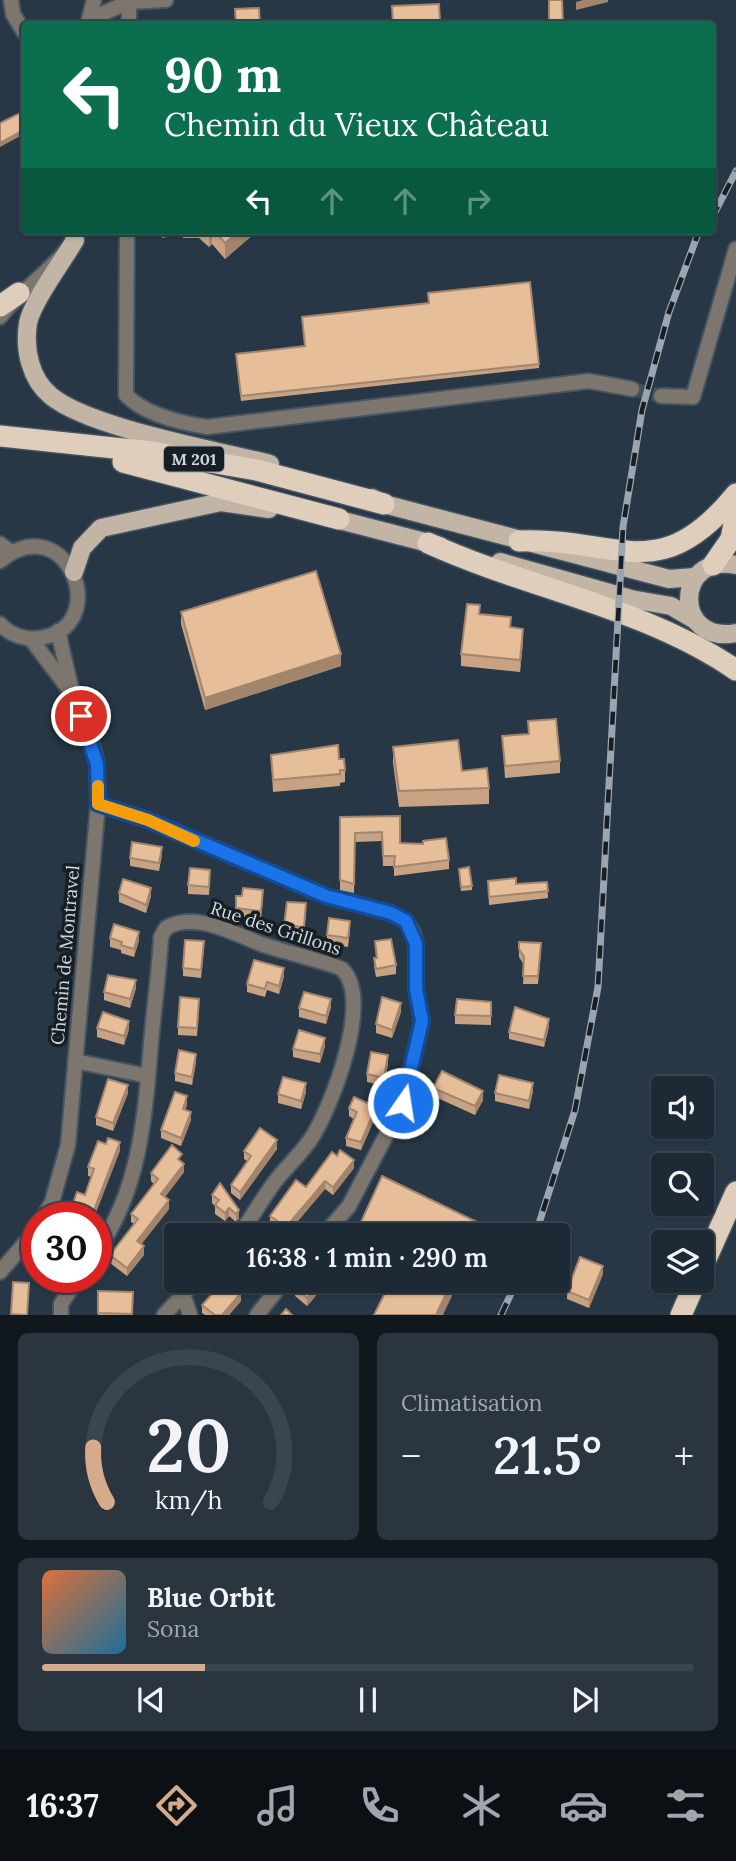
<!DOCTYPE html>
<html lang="fr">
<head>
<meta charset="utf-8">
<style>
	body { margin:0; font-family:Lora,serif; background:#2a3540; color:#f1f3f6; height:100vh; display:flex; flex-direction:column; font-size:26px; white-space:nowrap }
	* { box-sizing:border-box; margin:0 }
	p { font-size:23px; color:#a0a6ac }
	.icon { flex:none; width:38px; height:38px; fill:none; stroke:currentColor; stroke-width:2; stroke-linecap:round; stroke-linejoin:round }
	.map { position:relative; height:1315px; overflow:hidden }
	.sheet { display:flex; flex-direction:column; gap:18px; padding:18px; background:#10171d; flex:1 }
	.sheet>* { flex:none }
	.guide { position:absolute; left:21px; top:21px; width:695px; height:214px; border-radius:7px; box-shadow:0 2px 5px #0004,0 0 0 2px #3b454f; background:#0b6e4f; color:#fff; overflow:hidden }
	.fabs { position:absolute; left:651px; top:1076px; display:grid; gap:14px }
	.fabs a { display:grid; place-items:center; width:63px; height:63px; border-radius:7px; background:#1d2934; box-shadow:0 2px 5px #0004,0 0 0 2px #3b454f; font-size:35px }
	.speed { position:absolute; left:21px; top:1202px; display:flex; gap:14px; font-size:35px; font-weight:700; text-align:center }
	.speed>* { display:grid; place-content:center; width:91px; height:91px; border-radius:50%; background:#1d2934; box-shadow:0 2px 5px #0004,0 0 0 2px #3b454f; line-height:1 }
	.speed .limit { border:10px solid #d22; background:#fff; color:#111 }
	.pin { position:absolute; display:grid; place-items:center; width:60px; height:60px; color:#fff; margin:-30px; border:4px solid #fff; border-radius:50%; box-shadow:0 2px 7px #0007 }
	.me { position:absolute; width:77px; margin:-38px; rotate:13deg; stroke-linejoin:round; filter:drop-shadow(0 0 5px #0008) }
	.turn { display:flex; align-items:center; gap:24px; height:147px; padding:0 28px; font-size:32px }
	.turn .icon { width:91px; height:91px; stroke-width:2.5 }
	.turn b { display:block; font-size:49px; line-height:60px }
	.lanes { display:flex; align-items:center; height:66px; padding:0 28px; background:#0003; justify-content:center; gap:35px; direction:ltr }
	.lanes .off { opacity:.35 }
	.big { font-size:52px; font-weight:600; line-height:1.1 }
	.sheet .card { flex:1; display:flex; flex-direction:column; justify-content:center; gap:10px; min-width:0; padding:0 24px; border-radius:10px; background:#2a3540 }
	.sheet .dial { align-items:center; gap:0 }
	.dial svg { height:182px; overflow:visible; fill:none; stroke:#3b454f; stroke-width:7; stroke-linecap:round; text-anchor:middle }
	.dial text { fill:#f1f3f6; stroke:none }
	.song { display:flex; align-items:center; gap:21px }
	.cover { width:84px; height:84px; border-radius:10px; background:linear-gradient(135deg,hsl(20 70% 55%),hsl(200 70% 35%)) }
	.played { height:7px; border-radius:4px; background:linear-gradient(90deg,#d6ab8b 25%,#3b454f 25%) }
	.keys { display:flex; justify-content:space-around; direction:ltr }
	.heat { display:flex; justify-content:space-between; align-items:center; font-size:38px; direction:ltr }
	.sheet .tiles { flex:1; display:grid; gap:18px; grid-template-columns:1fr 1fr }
	.card:last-child { grid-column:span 2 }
	.trip { position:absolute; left:164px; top:1223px; width:406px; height:70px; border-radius:7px; background:#1d2934; box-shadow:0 2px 5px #0004,0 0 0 2px #3b454f; font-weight:600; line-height:70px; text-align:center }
	.tabs { display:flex; height:112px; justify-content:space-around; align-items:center; background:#0c1015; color:#a0a6ac }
	.tabs .icon { width:49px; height:49px }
	.tabs .active { color:#d6ab8b }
	.tabs b { font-size:32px; color:#f1f3f6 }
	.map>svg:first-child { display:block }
</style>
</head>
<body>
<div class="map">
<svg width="736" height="1315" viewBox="0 0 736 1315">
	<rect width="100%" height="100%" fill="#273745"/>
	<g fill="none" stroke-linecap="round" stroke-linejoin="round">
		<!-- minor-tunnel -->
		<polyline stroke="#404f5d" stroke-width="14" stroke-dasharray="14 7" stroke-linecap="butt" points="632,389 661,396"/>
		<!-- minor casing -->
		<g stroke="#455461" stroke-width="18">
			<g id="minor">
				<polyline points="11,0 13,14 24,32"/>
				<polyline points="90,19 129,2 166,0"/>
				<polyline points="88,23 94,0"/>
				<polyline points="129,24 129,2"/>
				<path d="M127,231L126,395C144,414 181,423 207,427L589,381L632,389"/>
				<path d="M0,317C21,289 68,259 78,231"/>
				<polyline points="661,396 693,397 736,249"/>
				<polyline points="0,544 11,552"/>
				<path d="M0,561C67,505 115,628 39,638C25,640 10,635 0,624"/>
				<polyline points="31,639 68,688"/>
				<polyline points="98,804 148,820 326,896 391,913 406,921 413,933 416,945 416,989 422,1021 403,1103 349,1206 323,1236"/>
				<polyline points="75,1061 148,1076"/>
				<polyline points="43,1218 52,1202 68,1145 98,804 97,764 91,740 73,696 58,631"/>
				<path d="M96,1252C140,1191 145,1116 151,1043C154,1008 159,973 161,937L166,928C194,911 233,933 261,944C274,949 337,965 342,969C373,999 333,1102 314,1134C305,1150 289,1164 277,1179C263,1197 252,1218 238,1236"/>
				<polyline points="0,1272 37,1229"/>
				<polyline points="183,1294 190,1315"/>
				<polyline points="61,1315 61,1304 78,1278"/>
				<polyline points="164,1315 196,1281"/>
				<polyline points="257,1315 284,1281"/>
			</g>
		</g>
		<!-- major casing -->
		<g stroke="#455461" stroke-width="21">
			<g id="major">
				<path d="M75,240C63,261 32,302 28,323C24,349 30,379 51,396C90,428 216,450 270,464"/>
				<polyline points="372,498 384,504 669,579 695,577"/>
				<polyline points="328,517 440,546"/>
				<polyline points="500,562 631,599 671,606 695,620"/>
				<path d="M736,565C674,552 673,645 736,633"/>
				<polyline points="74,572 82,548 101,528 221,502 269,509"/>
			</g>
		</g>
		<!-- highway casing -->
		<g stroke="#455461" stroke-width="24">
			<g id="highway">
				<polyline points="0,306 19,293"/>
				<polyline points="0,436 152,452 256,470 384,504"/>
				<polyline points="123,462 339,519"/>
				<path d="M519,541C618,537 659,589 736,494"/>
				<path d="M428,543C529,589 644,607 736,670"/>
				<polyline points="713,565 731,539 736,513"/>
				<polyline points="702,1268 736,1192"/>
				<polyline points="681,1315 696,1281"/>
			</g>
		</g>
		<!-- minor -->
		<use href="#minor" stroke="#7d766e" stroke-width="14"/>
		<!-- major -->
		<use href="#major" stroke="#c3b5a6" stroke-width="18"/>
		<!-- highway -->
		<use href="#highway" stroke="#dfcebb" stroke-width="21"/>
		<!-- rail casing -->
		<g stroke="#9aa5b0" stroke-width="7">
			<g id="rail">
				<polyline points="712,218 736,171"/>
				<polyline points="535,1236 575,1110 598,987 623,527 642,410 669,312 699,231"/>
				<polyline points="501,1315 517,1281"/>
			</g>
		</g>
		<!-- rail -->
		<use href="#rail" stroke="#171e24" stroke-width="4.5" stroke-dasharray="13" stroke-linecap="butt"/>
	</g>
	<!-- wall -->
	<g fill="#c7a384">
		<polygon points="439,4 440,24 392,24 392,6"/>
		<polygon points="161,231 257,231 225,259 212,244 209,247 199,238 183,238 182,234 162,238"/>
		<polygon points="236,358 539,364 539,368 241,401"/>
		<polygon points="181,612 341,666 205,710 181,624"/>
		<polygon points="480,614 511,628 523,641 520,672 461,666 461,654"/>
		<polygon points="528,721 560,761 560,773 505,778 502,736 528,734"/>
		<polygon points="393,747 462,771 489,788 489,804 399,807 393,763"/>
		<polygon points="271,755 339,759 345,770 345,782 340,783 340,786 273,792"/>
		<polygon points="400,816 400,843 449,860 449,869 394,876 394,866 383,866 382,841 355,842 354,893 340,890 340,817"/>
		<polygon points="162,855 159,871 130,866 130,858"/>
		<polygon points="459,869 472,886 472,890 461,891"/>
		<polygon points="210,879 209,895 188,894 188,885"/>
		<polygon points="488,881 516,884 547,882 548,898 489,905"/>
		<polygon points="119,893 151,896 146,913 119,902"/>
		<polygon points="236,896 263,898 261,919 236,916"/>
		<polygon points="306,911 304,935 284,933 284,925"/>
		<polygon points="350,930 348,947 327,944 327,935"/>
		<polygon points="110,938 139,940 134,957 121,953 121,950 110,947"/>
		<polygon points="375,941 396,965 396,974 376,977 374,966 374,958 376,958"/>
		<polygon points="519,942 541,952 538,984 523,984 524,965 519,957"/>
		<polygon points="204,949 201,978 183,976 183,968"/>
		<polygon points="284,976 279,994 267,990 265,997 247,992 247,984"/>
		<polygon points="136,988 130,1008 104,1000 104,992"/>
		<polygon points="491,1002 491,1025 455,1024 455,1015"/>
		<polygon points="199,1007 197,1036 178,1035 178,1027"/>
		<polygon points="331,1007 326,1024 299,1017 299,1008"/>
		<polygon points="401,1012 392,1038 376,1033 376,1024"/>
		<polygon points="549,1026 544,1047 509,1039 509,1032"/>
		<polygon points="97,1028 129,1029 124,1045 97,1037"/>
		<polygon points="325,1046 320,1063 293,1057 293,1049"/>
		<polygon points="196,1062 192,1085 175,1081 175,1073"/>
		<polygon points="388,1064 384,1086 367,1082 367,1074"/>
		<polygon points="433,1088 483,1100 475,1115 433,1096"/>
		<polygon points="533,1091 529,1109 495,1101 495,1093"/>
		<polygon points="306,1092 301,1109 278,1103 278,1094"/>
		<polygon points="128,1093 113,1131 96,1125 96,1117"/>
		<polygon points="187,1105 185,1110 191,1120 181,1146 161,1138 161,1130"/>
		<polygon points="349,1108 376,1115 361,1150 346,1146 346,1138 354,1119 349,1116"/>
		<polygon points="277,1149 240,1200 231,1193 231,1185 247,1161 244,1159 244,1151"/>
		<polygon points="120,1151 85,1195 92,1177 88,1176 88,1167"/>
		<polygon points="182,1162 184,1172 165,1197 169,1209 141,1244 144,1255 127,1276 110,1263 110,1255 134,1224 131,1222 131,1214 154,1184 151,1181 151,1173"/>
		<polygon points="354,1168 333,1195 325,1189 286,1235 270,1224 270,1216 306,1187"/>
		<polygon points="220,1183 239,1218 236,1222 229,1216 225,1221 215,1214 215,1206 212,1203 212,1195"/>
		<polygon points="37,1257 37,1271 34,1269 34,1261"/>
		<polygon points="603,1274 589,1308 567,1299 567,1291"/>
		<polygon points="295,1287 319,1292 307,1306 295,1296"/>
		<polygon points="98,1291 133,1292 132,1315 98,1315"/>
		<polygon points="241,1301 229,1315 205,1315 202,1313 202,1305"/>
	</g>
	<!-- shaded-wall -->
	<g fill="#a2856c">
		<polygon points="583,0 608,0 608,2 576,10 576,2"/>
		<polygon points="24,130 24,134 0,147 0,143"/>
		<polygon points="209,231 212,231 212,244 209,247"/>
		<polygon points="239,231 257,231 225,259 225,243"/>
		<polygon points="523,629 523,641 520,672 520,660"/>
		<polygon points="341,654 341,666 205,710 205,698"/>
		<polygon points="151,888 151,896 146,913 146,905"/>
		<polygon points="139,932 139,940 134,957 134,949"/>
		<polygon points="284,968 284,976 279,994 279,986"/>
		<polygon points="136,980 136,988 130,1008 130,999"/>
		<polygon points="331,999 331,1007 326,1024 326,1016"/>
		<polygon points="401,1003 401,1012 392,1038 392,1030"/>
		<polygon points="549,1019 549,1026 544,1047 544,1040"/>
		<polygon points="129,1021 129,1029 124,1045 124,1036"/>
		<polygon points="325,1038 325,1046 320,1063 320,1054"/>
		<polygon points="196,1054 196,1062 192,1085 192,1077"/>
		<polygon points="388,1055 388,1064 384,1086 384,1078"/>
		<polygon points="306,1083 306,1092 301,1109 301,1101"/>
		<polygon points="533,1083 533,1091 529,1109 529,1101"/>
		<polygon points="128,1085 128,1093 113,1131 113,1123"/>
		<polygon points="483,1091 483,1100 475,1115 475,1106"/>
		<polygon points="187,1096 187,1105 183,1117 183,1109"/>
		<polygon points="376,1107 376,1115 361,1150 361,1142"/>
		<polygon points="191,1112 191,1120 181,1146 181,1138"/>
		<polygon points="277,1140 277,1149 240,1200 240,1192"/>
		<polygon points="120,1142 120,1151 94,1218 91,1218"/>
		<polygon points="354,1160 354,1168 333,1195 333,1187"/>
		<polygon points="184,1164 184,1172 161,1202 161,1194"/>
		<polygon points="325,1181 325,1189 286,1235 286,1227"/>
		<polygon points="169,1200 169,1209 137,1250 137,1241"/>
		<polygon points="229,1208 229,1216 225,1221 225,1213"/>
		<polygon points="239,1210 239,1218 236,1222 236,1214"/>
		<polygon points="479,1223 479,1236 473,1236"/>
		<polygon points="144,1246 144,1255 127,1276 127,1268"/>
		<polygon points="603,1266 603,1274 589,1308 589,1300"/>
		<polygon points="452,1281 459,1281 443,1315 436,1315"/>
		<polygon points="319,1284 319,1292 307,1306 307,1298"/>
		<polygon points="241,1293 241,1301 229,1315 222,1315"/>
	</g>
	<!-- building -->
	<g fill="#e7be9a" stroke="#a2856c" stroke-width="2">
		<polygon points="549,0 562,0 563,24 511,24 511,23 549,21"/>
		<polygon points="439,4 440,21 393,24 392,6"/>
		<polygon points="259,8 260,24 268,23 268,24 236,24 235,9"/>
		<polygon points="24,111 24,130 0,143 0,123"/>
		<polygon points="215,231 239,231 225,243"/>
		<polygon points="530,282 539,364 241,396 236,354 305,346 302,317 429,303 428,293"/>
		<polygon points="316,571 341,654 205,698 181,612"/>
		<polygon points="467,604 480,605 479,614 511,617 510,627 523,629 520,660 461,654"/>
		<polygon points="556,719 560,761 505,766 502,736 529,734 528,721"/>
		<polygon points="458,740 462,771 487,768 489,788 399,791 393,747"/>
		<polygon points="338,745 339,759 344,759 345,770 340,770 340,774 273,780 271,755"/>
		<polygon points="400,816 400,843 423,844 423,841 446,838 449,860 394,867 395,856 383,856 382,832 355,833 354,884 340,880 340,817"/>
		<polygon points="132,842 162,847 159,863 130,858"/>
		<polygon points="469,867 472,886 461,887 459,869"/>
		<polygon points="190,868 210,870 209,887 188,885"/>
		<polygon points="516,878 516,884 547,882 548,891 489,897 488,881"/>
		<polygon points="123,879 151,888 146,905 119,893"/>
		<polygon points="243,888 263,890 261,911 236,908 236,896 242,896"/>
		<polygon points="287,902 306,903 304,927 284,925"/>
		<polygon points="329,918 350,921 348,938 327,935"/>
		<polygon points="114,924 139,932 134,949 121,945 122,942 110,938"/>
		<polygon points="391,939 396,965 376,969 374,958 377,958 375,941"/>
		<polygon points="185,940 204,941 201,970 183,968"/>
		<polygon points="519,942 541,943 538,976 523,976 524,957 519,949"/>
		<polygon points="254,960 284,968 279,986 267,982 265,989 247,984"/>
		<polygon points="108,975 136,980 130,999 104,992"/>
		<polygon points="304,992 331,999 326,1016 299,1008"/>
		<polygon points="180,997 199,999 197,1028 178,1027"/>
		<polygon points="382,997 401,1003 392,1030 376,1024"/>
		<polygon points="457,999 491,1002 491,1016 455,1015"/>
		<polygon points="515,1007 549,1019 544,1040 509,1032"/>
		<polygon points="103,1012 129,1021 124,1036 97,1028"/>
		<polygon points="299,1030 325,1038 320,1054 293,1049"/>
		<polygon points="179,1050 196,1054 192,1077 175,1073"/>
		<polygon points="371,1052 388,1055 384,1078 367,1074"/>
		<polygon points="442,1071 483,1091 475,1106 433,1088"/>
		<polygon points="499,1075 533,1083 529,1101 495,1093"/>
		<polygon points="283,1077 306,1083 301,1101 278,1094"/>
		<polygon points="108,1079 128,1085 113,1123 96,1117"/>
		<polygon points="175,1092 187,1096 183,1109 191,1112 181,1138 161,1130"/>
		<polygon points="354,1097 376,1107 361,1142 346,1138 357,1112 349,1108"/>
		<polygon points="260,1128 277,1140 240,1192 231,1185 251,1156 244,1151"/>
		<polygon points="108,1138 120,1142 91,1218 68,1218 77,1192 85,1195 94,1169 88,1167 98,1141 106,1144"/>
		<polygon points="172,1145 182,1154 178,1159 184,1164 161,1194 169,1200 137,1241 144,1246 127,1268 110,1255 138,1219 131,1214 158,1179 151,1173"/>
		<polygon points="340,1150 354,1160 333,1187 325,1181 286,1227 270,1216 296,1180 306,1187 332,1152 337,1156"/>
		<polygon points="382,1176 479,1223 473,1236 355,1235"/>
		<polygon points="220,1183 239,1210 236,1214 229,1208 225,1213 215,1205 219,1200 212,1195"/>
		<polygon points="580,1257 603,1266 589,1300 567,1291"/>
		<polygon points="300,1281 316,1281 319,1284 307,1298 295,1287"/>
		<polygon points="391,1281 452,1281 436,1315 374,1315"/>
		<polygon points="13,1282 29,1283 27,1315 11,1314"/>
		<polygon points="221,1284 227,1289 231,1284 241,1293 222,1315 215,1315 202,1305"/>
		<polygon points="98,1291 133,1292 132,1314 98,1313"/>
		<polygon points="286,1309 292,1315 281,1315"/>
	</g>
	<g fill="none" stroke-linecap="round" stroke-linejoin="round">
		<!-- route casing -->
		<g stroke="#114b97" stroke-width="18">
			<polyline id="route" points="81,716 97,764 98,804 148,820 326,896 391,913 406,921 416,944 416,989 422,1021 403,1103"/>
		</g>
		<!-- route -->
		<use href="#route" stroke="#1a73e8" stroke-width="12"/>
		<!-- slow -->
		<polyline stroke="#f59e0b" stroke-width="12" points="98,786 98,804 148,820 194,841"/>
	</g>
	<g text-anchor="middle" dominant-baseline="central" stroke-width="7" stroke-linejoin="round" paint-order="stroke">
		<!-- shield labels -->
		<rect fill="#171e24" stroke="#98a1a9" stroke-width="2" x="164" y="446.5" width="60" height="25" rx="5"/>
		<g font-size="16" font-weight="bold" fill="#d0d9e2">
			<text x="194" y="459">M 201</text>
		</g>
		<!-- street labels -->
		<g font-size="18" fill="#d0d9e2" stroke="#171e24">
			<text transform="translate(276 928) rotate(18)">Rue des Grillons</text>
			<text transform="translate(65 955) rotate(-85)">Chemin de Montravel</text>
		</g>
	</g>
</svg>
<div class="fabs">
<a><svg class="icon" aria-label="sound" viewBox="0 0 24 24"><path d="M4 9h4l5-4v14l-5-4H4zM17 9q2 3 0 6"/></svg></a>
<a><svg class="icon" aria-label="search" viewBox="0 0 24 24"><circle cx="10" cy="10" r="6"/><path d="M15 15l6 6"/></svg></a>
<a><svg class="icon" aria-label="layers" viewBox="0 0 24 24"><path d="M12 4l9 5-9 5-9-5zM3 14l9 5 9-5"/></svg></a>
</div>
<div class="speed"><div class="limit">30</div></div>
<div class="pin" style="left:81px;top:716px;background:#d93025"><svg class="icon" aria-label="arrive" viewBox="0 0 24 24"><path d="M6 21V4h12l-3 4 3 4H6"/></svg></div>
<svg class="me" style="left:403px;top:1103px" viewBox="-20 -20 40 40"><circle r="17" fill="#1a73e8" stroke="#fff" stroke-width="3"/><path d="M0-11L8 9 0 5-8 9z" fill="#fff"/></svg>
<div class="trip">16:38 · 1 min · 290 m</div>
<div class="guide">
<div class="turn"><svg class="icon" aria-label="left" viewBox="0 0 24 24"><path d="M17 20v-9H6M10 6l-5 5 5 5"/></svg><div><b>90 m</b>Chemin du Vieux Château</div></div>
<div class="lanes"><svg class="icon" aria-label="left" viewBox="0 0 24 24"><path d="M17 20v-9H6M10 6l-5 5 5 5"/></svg><svg class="icon off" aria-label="ahead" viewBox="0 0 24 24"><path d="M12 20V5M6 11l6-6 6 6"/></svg><svg class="icon off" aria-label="ahead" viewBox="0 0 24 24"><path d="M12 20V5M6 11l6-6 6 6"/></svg><svg class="icon off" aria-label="right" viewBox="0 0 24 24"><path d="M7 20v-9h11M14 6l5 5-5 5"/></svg></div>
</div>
</div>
<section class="sheet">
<div class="tiles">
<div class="card dial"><svg viewBox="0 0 100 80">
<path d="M14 69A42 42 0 1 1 86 69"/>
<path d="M14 69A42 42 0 0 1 8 45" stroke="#d6ab8b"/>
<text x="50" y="56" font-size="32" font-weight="700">20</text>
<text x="50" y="72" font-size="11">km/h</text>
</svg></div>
<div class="card"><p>Climatisation</p>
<div class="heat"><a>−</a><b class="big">21.5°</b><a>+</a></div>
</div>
<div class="card">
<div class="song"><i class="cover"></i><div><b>Blue Orbit</b><p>Sona</p></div></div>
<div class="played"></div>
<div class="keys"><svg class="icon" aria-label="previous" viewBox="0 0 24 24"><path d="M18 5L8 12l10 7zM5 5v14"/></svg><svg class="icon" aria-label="pause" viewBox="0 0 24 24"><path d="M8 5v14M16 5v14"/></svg><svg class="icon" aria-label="next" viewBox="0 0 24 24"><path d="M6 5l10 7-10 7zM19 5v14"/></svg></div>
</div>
</div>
</section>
<nav class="tabs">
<b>16:37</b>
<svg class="icon active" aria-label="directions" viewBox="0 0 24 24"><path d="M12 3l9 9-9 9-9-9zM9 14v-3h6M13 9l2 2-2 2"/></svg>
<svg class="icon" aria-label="music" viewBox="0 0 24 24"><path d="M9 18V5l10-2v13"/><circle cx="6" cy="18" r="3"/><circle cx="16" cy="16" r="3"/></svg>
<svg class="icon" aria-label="phone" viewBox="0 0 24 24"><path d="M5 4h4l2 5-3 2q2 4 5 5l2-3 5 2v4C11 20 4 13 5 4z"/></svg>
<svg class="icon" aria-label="climate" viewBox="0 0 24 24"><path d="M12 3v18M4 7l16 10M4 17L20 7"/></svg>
<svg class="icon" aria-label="car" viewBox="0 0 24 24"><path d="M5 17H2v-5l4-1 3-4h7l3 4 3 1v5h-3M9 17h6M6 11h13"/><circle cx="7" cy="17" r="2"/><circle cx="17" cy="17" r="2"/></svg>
<svg class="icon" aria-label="filters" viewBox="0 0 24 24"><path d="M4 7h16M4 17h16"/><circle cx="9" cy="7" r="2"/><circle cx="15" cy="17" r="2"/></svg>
</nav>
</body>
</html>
